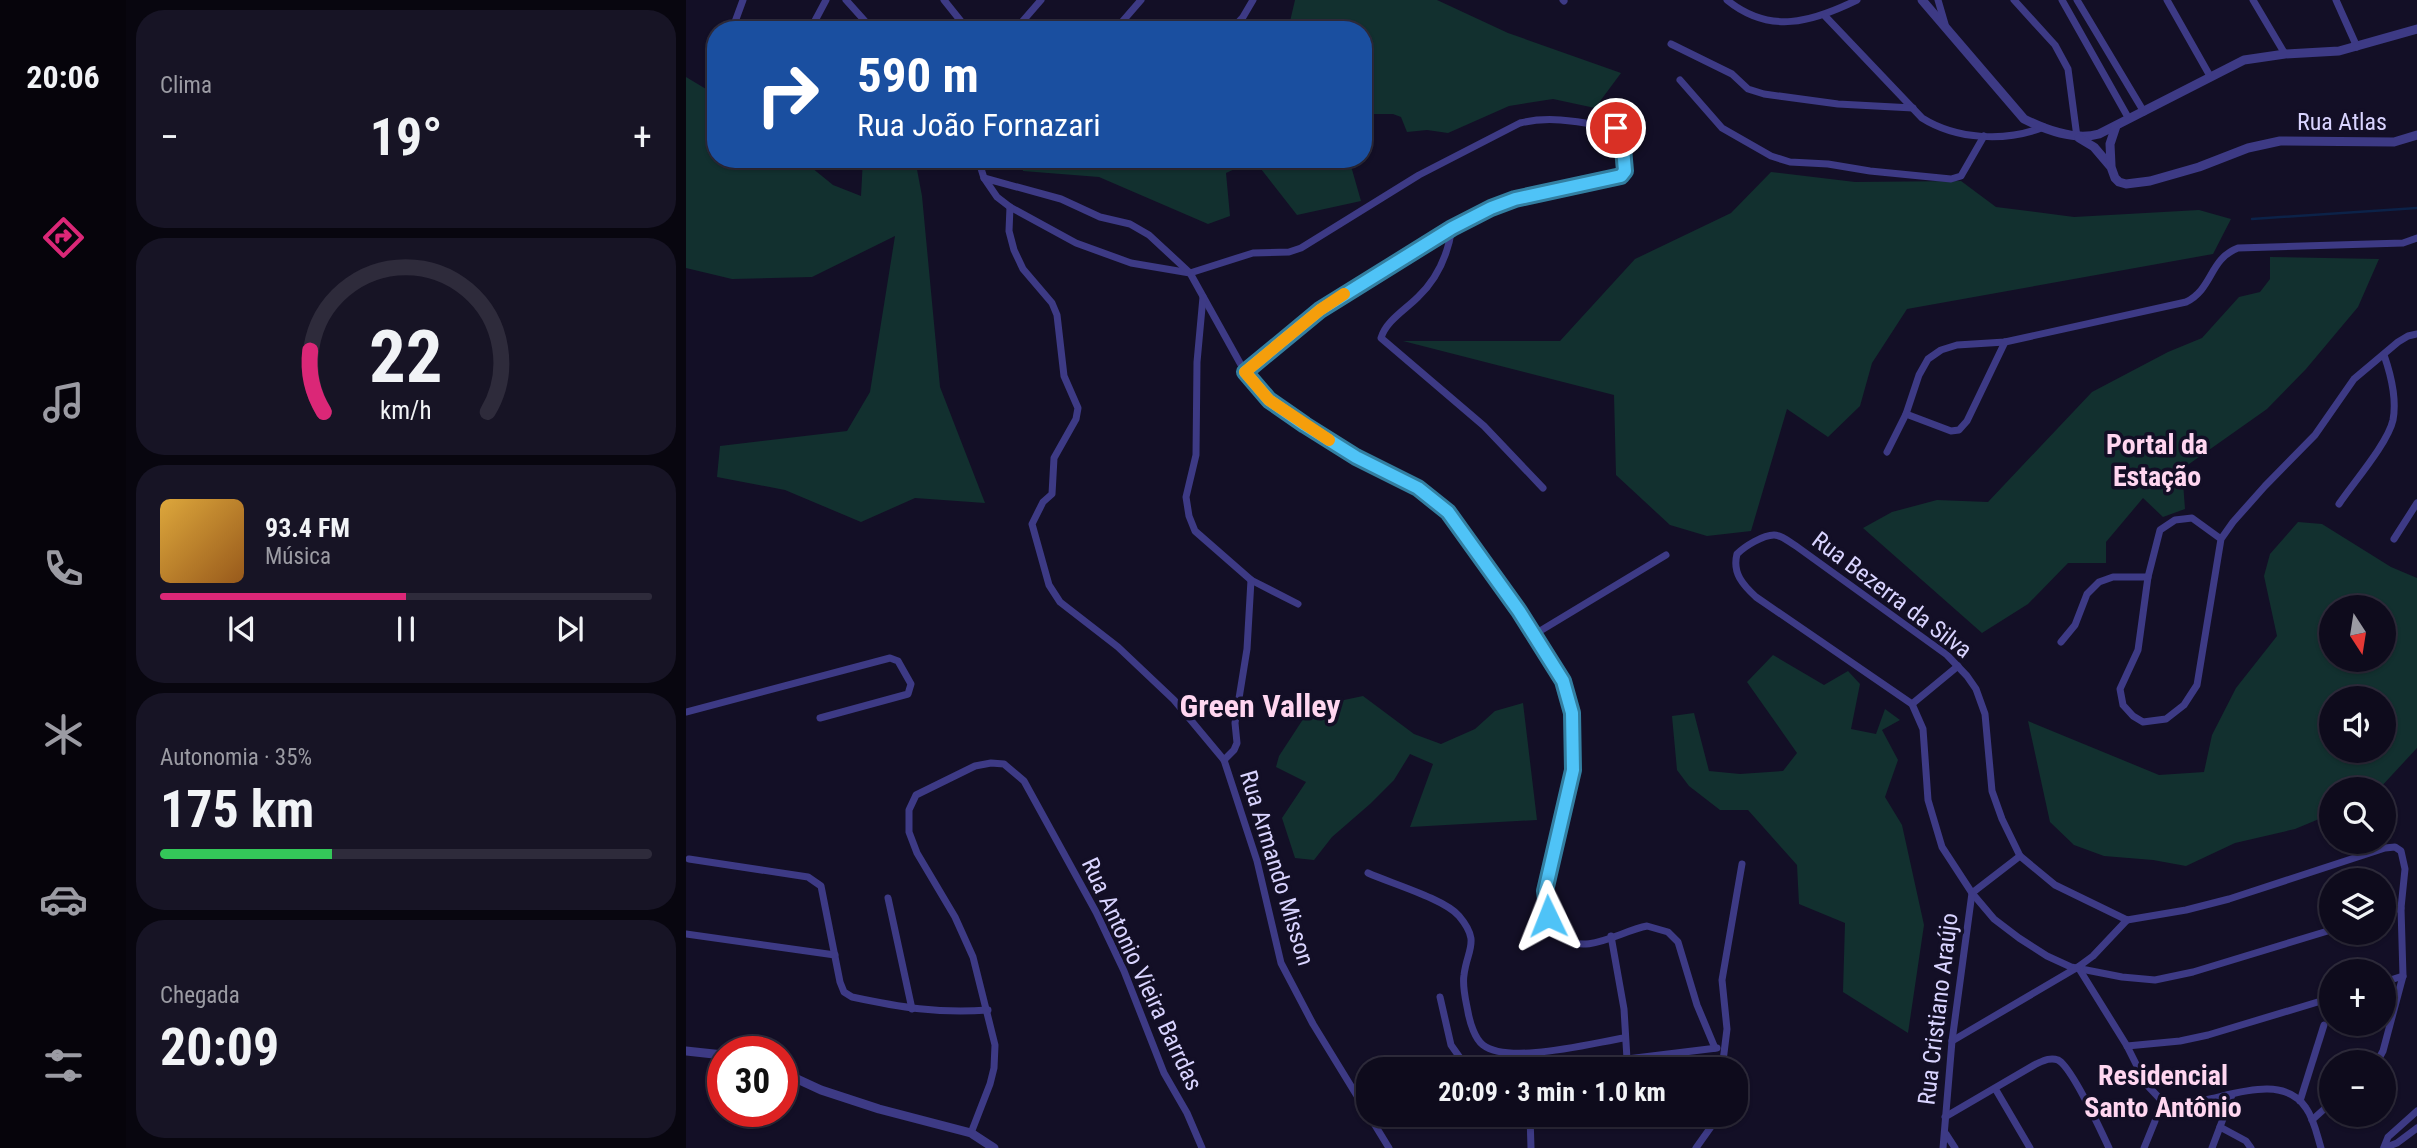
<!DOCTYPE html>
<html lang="pt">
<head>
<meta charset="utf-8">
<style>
	body { margin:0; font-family:"Roboto Condensed",sans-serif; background:#171425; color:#f1f3f6; height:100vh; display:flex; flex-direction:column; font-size:26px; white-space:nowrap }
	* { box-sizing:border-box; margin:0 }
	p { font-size:23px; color:#9b9ba3 }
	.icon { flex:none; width:38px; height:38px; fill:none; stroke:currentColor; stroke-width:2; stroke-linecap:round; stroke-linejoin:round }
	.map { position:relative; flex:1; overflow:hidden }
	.sheet { display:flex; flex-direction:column; gap:10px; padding:10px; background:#08060f; width:560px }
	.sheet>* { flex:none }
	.banner { position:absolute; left:21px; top:21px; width:665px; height:147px; border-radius:28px; box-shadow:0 2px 5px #0004,0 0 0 2px #2e2b3b; background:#1a4fa0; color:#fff; overflow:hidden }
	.needle { width:46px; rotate:168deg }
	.tools { position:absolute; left:1633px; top:595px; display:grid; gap:14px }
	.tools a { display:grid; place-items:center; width:77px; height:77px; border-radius:50%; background:#0e0b1c; box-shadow:0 2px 5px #0004,0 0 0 2px #2e2b3b; font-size:35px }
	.speed { position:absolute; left:21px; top:1036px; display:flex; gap:14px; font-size:35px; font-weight:700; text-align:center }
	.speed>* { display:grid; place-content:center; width:91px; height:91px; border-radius:50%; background:#0e0b1c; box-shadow:0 2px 5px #0004,0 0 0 2px #2e2b3b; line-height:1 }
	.speed .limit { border:10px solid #d22; background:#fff; color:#111 }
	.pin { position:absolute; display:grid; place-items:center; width:60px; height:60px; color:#fff; margin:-30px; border:4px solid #fff; border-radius:50%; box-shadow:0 2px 7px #0007 }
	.me { position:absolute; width:77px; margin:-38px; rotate:358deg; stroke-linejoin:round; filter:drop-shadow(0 0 5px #0008) }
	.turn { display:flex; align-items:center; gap:24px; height:147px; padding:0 35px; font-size:32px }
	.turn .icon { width:91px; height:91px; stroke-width:2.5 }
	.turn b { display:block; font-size:49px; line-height:60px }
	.big { font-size:52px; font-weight:700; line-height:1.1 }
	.sheet .card { flex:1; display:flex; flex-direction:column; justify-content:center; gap:10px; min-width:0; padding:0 24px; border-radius:28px; background:#171425 }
	.sheet .dial { align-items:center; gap:0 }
	.dial svg { height:182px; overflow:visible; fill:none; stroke:#2e2b3b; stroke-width:7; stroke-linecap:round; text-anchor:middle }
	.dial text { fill:#f1f3f6; stroke:none }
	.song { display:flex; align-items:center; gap:21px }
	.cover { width:84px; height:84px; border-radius:10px; background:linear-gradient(135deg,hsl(40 70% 55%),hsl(30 70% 35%)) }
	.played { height:7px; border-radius:4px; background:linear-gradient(90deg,#db2777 50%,#2e2b3b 50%) }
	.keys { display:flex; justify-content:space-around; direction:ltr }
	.heat { display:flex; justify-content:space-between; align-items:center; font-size:38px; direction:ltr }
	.charge { height:10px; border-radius:5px; background:linear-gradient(90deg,#34c759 35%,#2e2b3b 0) }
	.trip { position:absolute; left:670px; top:1057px; width:392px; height:70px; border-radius:28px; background:#0e0b1c; box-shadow:0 2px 5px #0004,0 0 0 2px #2e2b3b; font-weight:700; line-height:70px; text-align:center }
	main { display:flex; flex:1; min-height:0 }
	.dock { display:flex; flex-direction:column; width:126px; justify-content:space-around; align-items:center; background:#06040b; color:#9b9ba3 }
	.dock .icon { width:49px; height:49px }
	.dock .selected { color:#db2777 }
	.dock b { font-size:32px; color:#f1f3f6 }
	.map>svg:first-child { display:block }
</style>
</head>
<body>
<main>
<nav class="dock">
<b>20:06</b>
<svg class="icon selected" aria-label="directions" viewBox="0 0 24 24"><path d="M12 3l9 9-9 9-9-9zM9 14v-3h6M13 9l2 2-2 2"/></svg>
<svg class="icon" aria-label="music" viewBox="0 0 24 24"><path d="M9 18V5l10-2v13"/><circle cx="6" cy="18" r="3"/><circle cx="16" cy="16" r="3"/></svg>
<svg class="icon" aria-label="phone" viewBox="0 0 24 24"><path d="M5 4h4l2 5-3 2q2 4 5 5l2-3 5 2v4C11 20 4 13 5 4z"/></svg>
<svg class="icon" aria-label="climate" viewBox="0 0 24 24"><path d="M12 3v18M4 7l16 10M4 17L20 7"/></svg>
<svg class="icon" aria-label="car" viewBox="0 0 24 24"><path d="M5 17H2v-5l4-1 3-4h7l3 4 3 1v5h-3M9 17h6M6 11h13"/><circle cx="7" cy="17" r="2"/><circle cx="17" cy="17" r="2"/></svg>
<svg class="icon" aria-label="filters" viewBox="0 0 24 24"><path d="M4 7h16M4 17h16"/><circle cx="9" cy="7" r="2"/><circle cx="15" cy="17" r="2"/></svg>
</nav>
<section class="sheet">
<div class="card"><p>Clima</p>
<div class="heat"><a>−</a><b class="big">19°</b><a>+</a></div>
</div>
<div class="card dial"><svg viewBox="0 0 100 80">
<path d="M14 69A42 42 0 1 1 86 69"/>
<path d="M14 69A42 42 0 0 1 8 42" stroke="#db2777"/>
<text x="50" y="56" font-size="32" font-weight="700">22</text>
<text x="50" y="72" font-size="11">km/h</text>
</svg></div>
<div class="card">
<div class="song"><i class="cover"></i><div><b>93.4 FM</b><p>Música</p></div></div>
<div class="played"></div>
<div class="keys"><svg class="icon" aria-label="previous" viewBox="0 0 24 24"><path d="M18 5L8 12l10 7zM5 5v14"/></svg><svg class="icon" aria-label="pause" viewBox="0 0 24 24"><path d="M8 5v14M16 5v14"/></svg><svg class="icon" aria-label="next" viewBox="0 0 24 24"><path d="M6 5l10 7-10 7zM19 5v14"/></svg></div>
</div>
<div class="card"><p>Autonomia · 35%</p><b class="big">175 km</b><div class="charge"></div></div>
<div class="card"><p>Chegada</p><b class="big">20:09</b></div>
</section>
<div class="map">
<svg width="1731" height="1148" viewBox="0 0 1731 1148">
	<rect width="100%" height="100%" fill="#130f26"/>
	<!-- green -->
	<g fill="#12302f" fill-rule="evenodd">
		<polygon points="609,0 751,0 822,33 935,73 909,108 867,99 823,106 762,133 741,130 721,132 715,117 707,114 682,114 677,119 677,30 602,30"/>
		<polygon points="0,77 30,95 30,159 115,159 147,185 175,196 177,159 229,159 236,196 254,387 299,503 229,498 175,522 99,490 31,477 34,446 161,431 184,392 209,236 126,277 46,279 0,268"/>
		<polygon points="335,159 663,159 675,201 611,215 568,160 540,173 544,216 522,224 413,177 337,171"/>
		<polygon points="1085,172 1169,182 1275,181 1310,207 1388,217 1513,210 1545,219 1527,254 1221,309 1186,363 1174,406 1142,437 1101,409 1065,531 1021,536 984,525 930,475 928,395 717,341 874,341 949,259 1045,213"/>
		<polygon points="1584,257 1693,259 1672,307 1620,369 1581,409 1496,469 1499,509 1477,517 1457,498 1420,542 1420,563 1382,563 1342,604 1296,633 1177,528 1206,512 1251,500 1302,502 1406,392 1482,352 1516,338 1553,297 1574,292 1584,279"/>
		<path d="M1612,522L1636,524L1705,567L1731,578V748L1693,789H1645V814L1609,829L1549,843L1500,866L1467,860L1418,856L1388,845L1364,822L1342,721L1473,775L1518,772L1526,735L1550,688L1591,636L1578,576L1584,554ZM1698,607V660H1645V607ZM1645,698H1698V751H1645Z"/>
		<polygon points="1087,655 1138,685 1162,671 1174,684 1165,729 1190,734 1199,709 1214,720 1196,730 1212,760 1199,797 1216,825 1238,925 1222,1033 1157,992 1159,923 1113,904 1111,865 1062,810 1034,810 1003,786 991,770 986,716 1008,713 1023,771 1054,774 1097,771 1111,753 1061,682"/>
		<polygon points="677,696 728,734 755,744 789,729 809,711 837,703 851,820 724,827 747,764 724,754 708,780 684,804 646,837 628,860 609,858 596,818 620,782 590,767 593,756 625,707"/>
	</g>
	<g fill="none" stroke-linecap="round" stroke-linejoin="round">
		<!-- stream -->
		<polyline stroke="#0c2248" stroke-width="2.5" points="1566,219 1731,208"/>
		<!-- minor -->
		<g stroke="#3d3a85" stroke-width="7">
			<polyline points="160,0 187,30"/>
			<polyline points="258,0 282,30"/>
			<polyline points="877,0 878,1"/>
			<path d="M1041,0C1084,35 1126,22 1171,0"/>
			<polyline points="1252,0 1259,24"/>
			<polyline points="1328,0 1369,45 1382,69 1391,137"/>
			<polyline points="1376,0 1443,119"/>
			<polyline points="1391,0 1458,112"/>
			<polyline points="1481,0 1524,76"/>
			<polyline points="1567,0 1599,54"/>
			<polyline points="1650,0 1671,47"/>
			<path d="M1139,16L1236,118C1271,140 1320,142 1358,127"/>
			<polyline points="46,30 57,0"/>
			<polyline points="124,30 140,0"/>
			<polyline points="329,30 355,0"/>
			<polyline points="429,30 455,0"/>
			<polyline points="545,30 557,17 567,0"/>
			<polyline points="985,44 1046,74 1062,89 1078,94 1152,104 1227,108"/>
			<polyline points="994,80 1036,128 1085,156 1104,162 1142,164 1184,171 1265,179 1275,176 1298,136"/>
			<path d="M292,159L298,178L311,197L324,207L390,243L445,263L504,273L567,253L603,252L615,248L733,175L834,123C866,115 898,123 930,128L934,131L939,171L935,176L829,199L805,208L766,228"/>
			<path d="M298,178L375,199L414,217L444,224L463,235L504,273L559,372L583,400L670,457L732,488L762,512L786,543L849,634L877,681L883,699L888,732L887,770L859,891C859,907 862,925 875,936C898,957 934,931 961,926L982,932L992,942L1011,1005L1029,1048"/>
			<polyline points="324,207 323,231 328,250 337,269 366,303 371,315 378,376 392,408 390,419 368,458 366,494 357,502 346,524 363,585 374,602 432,647 488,700 538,760 571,861 595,963 627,1024 703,1148"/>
			<polyline points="517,297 511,362 510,455 500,497 503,516 509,531 565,580 612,604"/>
			<path d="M559,372L634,310L766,228C762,254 751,279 732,297C719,310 700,321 695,338L798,426L857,488"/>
			<polyline points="1220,414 1265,431 1273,430 1281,421 1319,342"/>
			<path d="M1201,452L1220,414L1233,375L1242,359L1255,350L1271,345L1319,342L1500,302C1527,289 1523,259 1552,248L1717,243L1731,238"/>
			<path d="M1653,504C1667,483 1702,443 1707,420C1711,399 1705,375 1698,355"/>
			<polyline points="1535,539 1506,518 1489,520 1474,530 1462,577 1452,650 1434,689 1437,705 1447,716 1457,722 1480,719 1498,705 1511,685 1535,539 1547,522 1579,486 1629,435 1668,379 1712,342 1722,336 1731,334"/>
			<polyline points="1708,539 1731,503"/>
			<polyline points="849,634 980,555"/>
			<polyline points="1375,642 1389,625 1401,594 1413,582 1427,577 1462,577"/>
			<polyline points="1226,704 1272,666"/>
			<polyline points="0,712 204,658 212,661 225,684 222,694 134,718"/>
			<polyline points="538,760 548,750 551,743 549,723 561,649 565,580"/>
			<path d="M3,859L122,877L135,886L154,982L158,992L166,997C213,1007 253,1014 302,1010"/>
			<path d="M682,873C704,883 759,899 773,916C795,942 781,949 778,975C776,987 780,1001 782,1012C784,1023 789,1039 797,1045C823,1065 906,1043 938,1038"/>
			<polyline points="202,898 226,1009"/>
			<polyline points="1698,913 1715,908"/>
			<path d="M1645,930L1507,972L1469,980L1436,977L1385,967L1361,956L1333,938L1308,919L1286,893L1256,847L1242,800L1237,729L1226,704L1070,597C1057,585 1046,573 1051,554C1059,546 1077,535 1088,535C1096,535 1103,542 1110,546L1261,655L1281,676L1290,689L1299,714L1306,791L1316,819L1334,856L1369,885L1441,920L1500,910L1543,899L1699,848L1709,847L1715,851L1719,869L1715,908L1717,976L1697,1051L1691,1062"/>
			<polyline points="0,934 149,955"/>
			<polyline points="925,936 938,1009 941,1059"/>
			<path d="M1392,967L1441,1046L1460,1084L1477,1102C1491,1107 1505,1104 1519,1100C1549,1094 1599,1075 1620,1108C1628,1119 1631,1135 1635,1148"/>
			<polyline points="1698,982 1717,976"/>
			<polyline points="754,997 765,1045 782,1069"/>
			<polyline points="1266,1041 1392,967 1407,956 1441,920"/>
			<polyline points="1441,1046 1494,1041 1522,1035 1645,998"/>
			<polyline points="890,1069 941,1059 1031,1048"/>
			<polyline points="1036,1069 1041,1029 1036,980 1056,864"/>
			<polyline points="1310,1090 1344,1148"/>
			<polyline points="1614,1101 1638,1025"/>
			<polyline points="844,1115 845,1148"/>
			<path d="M1259,1117L1350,1064C1357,1061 1364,1057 1372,1060C1386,1067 1415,1131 1423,1148"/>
			<polyline points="1626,1120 1645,1103"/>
			<polyline points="1534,1127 1560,1141 1565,1148"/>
			<polyline points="285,1133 304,1084 308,1068 309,1045 287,957 269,917 231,853 223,832 223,810 230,795 289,766 305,763 318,764 338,781 410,912 438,971 478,1073 501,1113 516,1148"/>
			<polyline points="1260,1134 1269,1148"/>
			<polyline points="1698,1147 1702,1137 1731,1111"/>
			<polyline points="1010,1148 1027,1124 1030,1115"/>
			<polyline points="1257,1148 1266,1041 1286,893 1334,856"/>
			<polyline points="1458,1148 1469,1121"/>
			<polyline points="1526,1148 1546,1095"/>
			<polyline points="1698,1148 1711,1143 1731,1128"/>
		</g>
		<!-- tertiary -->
		<g stroke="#3d3a85" stroke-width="9">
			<path d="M1236,0L1338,119C1360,130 1389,141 1413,134L1558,60L1599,54L1653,51L1731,29"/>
			<polyline points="1393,138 1408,147 1425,167 1429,178 1433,182 1440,184 1464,181 1513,167 1562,148 1594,141 1708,142 1731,135"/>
			<polyline points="1425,165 1424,144 1430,126"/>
			<polyline points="0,1051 37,1055"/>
			<polyline points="96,1072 135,1090 193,1109 285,1133 308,1148"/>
		</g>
	</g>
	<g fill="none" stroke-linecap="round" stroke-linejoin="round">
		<!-- route casing -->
		<g stroke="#337fa1" stroke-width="18">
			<polyline id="route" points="862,916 859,891 887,770 886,713 877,681 833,611 762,512 732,488 670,457 619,425 583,400 559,372 634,310 766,228 805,208 829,199 935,176 939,171 936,137 930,128"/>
		</g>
		<!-- route -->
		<use href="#route" stroke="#4fc3f7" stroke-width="12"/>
		<!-- slow -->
		<polyline stroke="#f59e0b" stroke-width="12" points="643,440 583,400 559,372 634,310 658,294"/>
	</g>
	<g text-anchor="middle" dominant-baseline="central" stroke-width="7" stroke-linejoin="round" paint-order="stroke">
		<!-- street labels -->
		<g font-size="24" fill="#d9d4ff" stroke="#130f26">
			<text x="1656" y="122">Rua Atlas</text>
			<text transform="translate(1206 595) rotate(37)">Rua Bezerra da Silva</text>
			<text transform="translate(591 868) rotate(73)">Rua Armando Misson</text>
			<text transform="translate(456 974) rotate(65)">Rua Antonio Vieira Barrdas</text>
			<text transform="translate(1252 1009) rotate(-83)">Rua Cristiano Araújo</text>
		</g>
		<!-- quarter labels -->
		<g font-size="28" font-weight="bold" fill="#ffd6f0" stroke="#130f26">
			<text x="1471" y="444">Portal da<tspan x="1471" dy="32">Estação</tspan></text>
			<text x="1477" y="1075">Residencial<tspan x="1477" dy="32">Santo Antônio</tspan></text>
		</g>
		<!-- district labels -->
		<g font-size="32" font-weight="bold" fill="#ffd6f0" stroke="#130f26">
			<text x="574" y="706">Green Valley</text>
		</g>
	</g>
</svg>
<div class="tools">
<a><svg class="needle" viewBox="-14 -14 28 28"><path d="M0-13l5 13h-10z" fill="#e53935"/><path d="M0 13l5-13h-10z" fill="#9b9ba3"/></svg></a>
<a><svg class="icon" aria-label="sound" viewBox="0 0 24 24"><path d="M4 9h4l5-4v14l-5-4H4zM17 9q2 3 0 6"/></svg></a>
<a><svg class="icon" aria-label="search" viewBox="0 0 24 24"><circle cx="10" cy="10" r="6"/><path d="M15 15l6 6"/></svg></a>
<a><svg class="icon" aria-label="layers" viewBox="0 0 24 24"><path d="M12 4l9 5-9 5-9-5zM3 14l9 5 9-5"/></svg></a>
<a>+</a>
<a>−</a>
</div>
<div class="speed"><div class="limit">30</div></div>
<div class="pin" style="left:930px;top:128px;background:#d93025"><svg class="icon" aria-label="arrive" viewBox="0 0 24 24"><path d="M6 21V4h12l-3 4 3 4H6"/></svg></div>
<svg class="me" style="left:862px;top:916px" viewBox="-20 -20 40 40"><path d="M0-17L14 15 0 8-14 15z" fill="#4fc3f7" stroke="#fff" stroke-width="4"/></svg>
<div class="trip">20:09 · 3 min · 1.0 km</div>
<div class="banner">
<div class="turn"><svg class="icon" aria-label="right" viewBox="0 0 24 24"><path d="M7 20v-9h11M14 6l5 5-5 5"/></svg><div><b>590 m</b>Rua João Fornazari</div></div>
</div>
</div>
</main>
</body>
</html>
